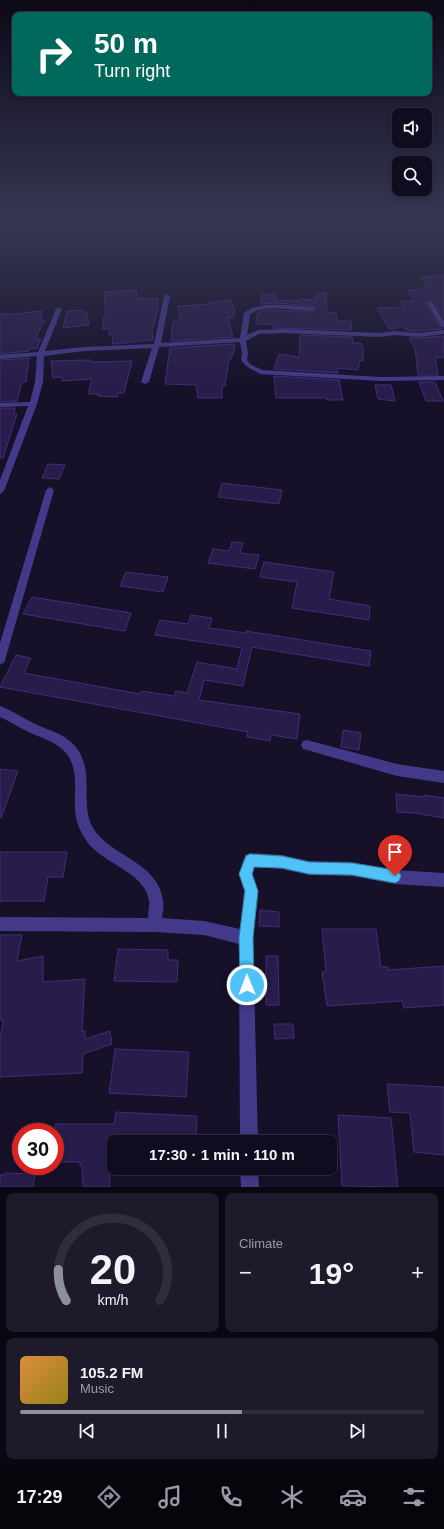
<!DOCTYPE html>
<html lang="en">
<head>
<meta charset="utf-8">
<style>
	body { margin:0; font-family:Arial,sans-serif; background:#1e1a2c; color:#f1f3f6; height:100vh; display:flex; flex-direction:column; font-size:15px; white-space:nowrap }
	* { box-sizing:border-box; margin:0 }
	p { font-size:13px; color:#9c9ba4 }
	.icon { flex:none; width:22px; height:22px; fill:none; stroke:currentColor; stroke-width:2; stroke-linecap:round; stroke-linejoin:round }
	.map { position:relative; height:1187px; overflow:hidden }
	.panel { display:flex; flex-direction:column; gap:6px; padding:6px; background:#090711; flex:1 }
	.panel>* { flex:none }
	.top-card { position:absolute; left:12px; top:12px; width:420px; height:84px; border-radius:8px; box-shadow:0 2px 6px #0003,0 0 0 1px #302c3d; background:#00695c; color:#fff; overflow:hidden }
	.fabs { position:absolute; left:392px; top:108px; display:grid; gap:8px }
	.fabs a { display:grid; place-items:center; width:40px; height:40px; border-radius:8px; background:#100c1f; box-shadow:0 2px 6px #0003,0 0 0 1px #302c3d; font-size:20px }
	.speed { position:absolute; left:12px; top:1123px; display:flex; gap:8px; font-size:20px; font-weight:700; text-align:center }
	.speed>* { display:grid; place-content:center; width:52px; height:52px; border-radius:50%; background:#100c1f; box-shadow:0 2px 6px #0003,0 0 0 1px #302c3d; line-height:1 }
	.speed .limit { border:6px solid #d22; background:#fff; color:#111 }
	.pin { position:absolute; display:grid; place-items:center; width:34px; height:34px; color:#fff; margin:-41px -17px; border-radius:50% 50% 50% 0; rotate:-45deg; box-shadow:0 0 4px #0007 }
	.pin .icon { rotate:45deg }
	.me { position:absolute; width:44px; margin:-22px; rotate:359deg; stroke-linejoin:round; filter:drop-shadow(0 0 3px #0008) }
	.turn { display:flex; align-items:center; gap:14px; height:84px; padding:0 16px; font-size:18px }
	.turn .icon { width:52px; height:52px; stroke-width:2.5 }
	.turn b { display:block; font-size:28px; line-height:34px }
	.big { font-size:30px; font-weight:800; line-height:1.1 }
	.panel .card { flex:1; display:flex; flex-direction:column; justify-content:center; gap:6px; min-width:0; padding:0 14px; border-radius:8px; background:#1e1a2c }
	.panel .dial { align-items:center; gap:0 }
	.dial svg { height:104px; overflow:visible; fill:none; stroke:#302c3d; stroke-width:7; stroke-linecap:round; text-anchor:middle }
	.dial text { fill:#f1f3f6; stroke:none }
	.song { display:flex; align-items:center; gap:12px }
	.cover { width:48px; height:48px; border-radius:6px; background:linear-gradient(135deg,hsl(30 70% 55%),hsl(50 70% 35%)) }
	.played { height:4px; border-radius:2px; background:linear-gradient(90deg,#8c9099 55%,#302c3d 55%) }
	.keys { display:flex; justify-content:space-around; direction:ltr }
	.heat { display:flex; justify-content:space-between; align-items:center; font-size:22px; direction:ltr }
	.panel .tiles { flex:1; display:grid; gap:6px; grid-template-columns:1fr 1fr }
	.card:last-child { grid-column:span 2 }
	.trip { position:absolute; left:107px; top:1135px; width:230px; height:40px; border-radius:8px; background:#100c1f; box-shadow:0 2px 6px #0003,0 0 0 1px #302c3d; font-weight:800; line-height:40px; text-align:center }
	.tabs { display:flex; height:64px; justify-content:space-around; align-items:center; background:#06050c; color:#9c9ba4 }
	.tabs .icon { width:28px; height:28px }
	.tabs .current { color:#8c9099 }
	.tabs b { font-size:18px; color:#f1f3f6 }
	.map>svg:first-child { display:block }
</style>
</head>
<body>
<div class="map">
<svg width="444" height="1187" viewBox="0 0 444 1187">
	<rect width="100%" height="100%" fill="#161029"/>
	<!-- building -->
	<g fill="#281c4a" stroke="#412d77">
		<polygon points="444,275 444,318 433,301 429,300 426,303 442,329 419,331 405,330 403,327 389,329 377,308 404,307 400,302 414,300 408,290 427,289 424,285 427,285 420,277"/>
		<polygon points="136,290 137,299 157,298 158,309 152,331 153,340 113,344 112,334 109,335 109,329 102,329 104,317 106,317 104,292"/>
		<polygon points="316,293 326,293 327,312 336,313 337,321 351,321 352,330 273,328 273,324 256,324 257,313 260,313 260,311 273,310 306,312 316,310 315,307 312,306 277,303 261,304 262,294 276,294 275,300 299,301 300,299 316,300"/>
		<polygon points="231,300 235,312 233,318 228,317 233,337 171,341 173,322 180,321 178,306 210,304 210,302"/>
		<polygon points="83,310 84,313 87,313 89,325 63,328 67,311"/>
		<polygon points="42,311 41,320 45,320 35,339 41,339 36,349 30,348 29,351 0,354 0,314 21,314 22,313"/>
		<polygon points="300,335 352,337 353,343 361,343 363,349 363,361 360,360 358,370 337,368 338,373 274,369 279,354 299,357"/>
		<polygon points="444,336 444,357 435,358 438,375 418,375 415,348 409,338 419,338"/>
		<polygon points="234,344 235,347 231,359 229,359 225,386 222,386 222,398 198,398 196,385 165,384 170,348"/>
		<polygon points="29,358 26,382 22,382 17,401 0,402 0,360"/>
		<polygon points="91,360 91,362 132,361 124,393 118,393 117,397 98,396 98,394 88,394 92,379 62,381 62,377 53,378 51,361"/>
		<polygon points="274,376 339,380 343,400 327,400 327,398 276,398"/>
		<polygon points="419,382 435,382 443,401 426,401"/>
		<polygon points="375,385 391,385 395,401 378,399"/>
		<polygon points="0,408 15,408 14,414 17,414 3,458 0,458"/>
		<polygon points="48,464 65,465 59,479 42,478"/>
		<polygon points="222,483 282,490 279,504 218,497"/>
		<polygon points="232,542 243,543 240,553 259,555 255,569 208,563 213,549 229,551"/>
		<polygon points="264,562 334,572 329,599 370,606 369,620 292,608 297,582 260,577"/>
		<polygon points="126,572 168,577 163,592 120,586"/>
		<polygon points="32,597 63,602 131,613 125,631 23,614"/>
		<polygon points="191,615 212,618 209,628 246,633 246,631 371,651 369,666 252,647 243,686 204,680 199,700 300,714 297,739 271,735 270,741 247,737 248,732 0,687 16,655 31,658 24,673 140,694 141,691 174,696 176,691 187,693 197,662 237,669 242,648 155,635 160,620 188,624"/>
		<polygon points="343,730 361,733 359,750 341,747"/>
		<polygon points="0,769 18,771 1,818 0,818"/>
		<polygon points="396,794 424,797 424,795 444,798 444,818 414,813 397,812"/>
		<polygon points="0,852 67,852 63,877 48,877 44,901 0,901"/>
		<polygon points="260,910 279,912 279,927 259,926"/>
		<polygon points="322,929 376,929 381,967 388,967 388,970 444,966 444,1005 404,1008 402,1001 327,1006 322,972 326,971"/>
		<polygon points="0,935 22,935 17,961 43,956 43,982 85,979 82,1031 85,1031 85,1039 110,1031 112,1044 83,1054 82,1073 0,1077 0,1041 3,1020 0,1020"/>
		<polygon points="118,949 168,950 168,960 178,960 177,982 114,981"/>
		<polygon points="266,956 278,956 279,1005 266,1005"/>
		<polygon points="274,1024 293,1024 294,1038 275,1039"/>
		<polygon points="115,1049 189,1052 186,1097 109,1093"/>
		<polygon points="387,1084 444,1087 444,1155 414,1152 410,1113 390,1112"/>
		<polygon points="116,1112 197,1116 196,1142 114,1142 114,1168 109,1168 110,1187 83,1187 82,1166 80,1166 80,1162 55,1162 55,1124 114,1124"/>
		<polygon points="338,1115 391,1118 398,1187 342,1186"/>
		<polygon points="5,1173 35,1174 33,1187 0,1187 0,1175 4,1175"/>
	</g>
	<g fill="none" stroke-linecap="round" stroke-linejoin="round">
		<!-- street -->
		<g fill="#423a89" fill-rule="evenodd">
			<polygon points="203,223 209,223 211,225 208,227"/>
			<path d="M167,294L170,296L161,343L240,338L244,313C258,300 294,306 312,307L314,308V310C294,313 269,302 250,314L247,335L258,330L284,329L379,333L395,331L419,333L444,330V334L419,337L395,335L379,337L284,333L259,334L246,341L248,353L247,360L250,364L262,370L381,377L444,376V380L381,381L260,374L246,366L241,360L242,353L240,342L159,347L149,382L145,384L141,382L152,348L84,351L44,356L43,382L37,404L4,491L0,494V480L28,406L0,407V403L30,402L35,382L37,356L0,359V355L38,352L56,309L59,307L62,309L45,351L84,347L154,344L164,296Z"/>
			<polygon points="430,301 432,302 444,321 444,328 441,326 427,303"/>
			<polygon points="50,487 54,490 5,660 4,663 0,664 0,643 46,490"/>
			<path d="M0,706C11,710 22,717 33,723C47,730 64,733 75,746C96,771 79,804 93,828C111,857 157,861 163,900C164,906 163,912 162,918L204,921L240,929L244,891L239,874L245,855L250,853L282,855L309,861L352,862L395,870L444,873V887L395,884L352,876L309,875L282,869L255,867L253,874L258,891L253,938L258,1142H240L239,944L204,935L155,932L0,931V917L148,918C148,912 150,905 149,900C144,871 100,863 86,840C81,833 78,826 76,818C72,798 81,771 66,753C56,741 40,738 27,731C18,727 9,721 0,717Z"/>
			<polygon points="307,740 397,764 444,771 444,783 397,776 307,750 303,749 301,745 303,741"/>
			<polygon points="240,1168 258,1168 259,1187 241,1187"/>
		</g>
	</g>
	<!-- sky -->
	<linearGradient id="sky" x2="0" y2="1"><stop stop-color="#0c0917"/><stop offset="0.57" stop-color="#363754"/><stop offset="1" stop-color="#363754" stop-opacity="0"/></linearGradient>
	<rect width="444" height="389" fill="url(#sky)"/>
	<!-- route -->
	<polygon fill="#4fc3f7" stroke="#337fa1" points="250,854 282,856 309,862 352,863 395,870 399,872 401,876 399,881 395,883 352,875 309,874 282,868 254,867 252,874 258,891 253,938 254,985 252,990 247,992 242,990 240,985 239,938 245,891 239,874 246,856"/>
</svg>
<div class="fabs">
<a><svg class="icon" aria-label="sound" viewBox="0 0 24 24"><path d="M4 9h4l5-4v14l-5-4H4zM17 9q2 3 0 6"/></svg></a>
<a><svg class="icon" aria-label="search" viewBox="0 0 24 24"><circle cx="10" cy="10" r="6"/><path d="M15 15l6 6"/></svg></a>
</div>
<div class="speed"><div class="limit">30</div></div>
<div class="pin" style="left:395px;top:876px;background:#d93025"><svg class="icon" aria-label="arrive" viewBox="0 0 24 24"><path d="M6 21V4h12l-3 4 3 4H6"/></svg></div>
<svg class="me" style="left:247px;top:985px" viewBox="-20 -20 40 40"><circle r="17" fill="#4fc3f7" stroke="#fff" stroke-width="3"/><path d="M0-11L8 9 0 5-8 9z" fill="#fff"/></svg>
<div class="trip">17:30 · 1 min · 110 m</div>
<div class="top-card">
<div class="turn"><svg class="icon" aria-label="right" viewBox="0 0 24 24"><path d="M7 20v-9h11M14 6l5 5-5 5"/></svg><div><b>50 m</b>Turn right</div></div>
</div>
</div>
<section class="panel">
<div class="tiles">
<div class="card dial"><svg viewBox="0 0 100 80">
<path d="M14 69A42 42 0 1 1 86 69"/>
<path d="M14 69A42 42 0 0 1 8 45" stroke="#8c9099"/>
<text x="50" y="56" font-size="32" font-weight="700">20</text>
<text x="50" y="72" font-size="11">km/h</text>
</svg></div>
<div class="card"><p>Climate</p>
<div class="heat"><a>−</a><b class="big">19°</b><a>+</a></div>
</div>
<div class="card">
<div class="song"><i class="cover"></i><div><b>105.2 FM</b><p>Music</p></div></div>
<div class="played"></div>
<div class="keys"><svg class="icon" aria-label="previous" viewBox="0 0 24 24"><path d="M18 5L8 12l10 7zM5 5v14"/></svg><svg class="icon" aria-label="pause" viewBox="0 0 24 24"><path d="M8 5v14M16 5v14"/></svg><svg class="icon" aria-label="next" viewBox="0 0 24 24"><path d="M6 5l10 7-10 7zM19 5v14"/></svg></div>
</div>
</div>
</section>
<nav class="tabs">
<b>17:29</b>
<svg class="icon current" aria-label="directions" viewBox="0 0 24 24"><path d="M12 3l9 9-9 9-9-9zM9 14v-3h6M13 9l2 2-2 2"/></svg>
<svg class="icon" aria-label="music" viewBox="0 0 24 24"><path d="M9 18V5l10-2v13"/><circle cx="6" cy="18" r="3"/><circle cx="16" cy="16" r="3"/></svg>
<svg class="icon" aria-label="phone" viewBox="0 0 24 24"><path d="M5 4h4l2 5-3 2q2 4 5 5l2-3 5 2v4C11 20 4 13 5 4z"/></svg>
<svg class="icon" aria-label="climate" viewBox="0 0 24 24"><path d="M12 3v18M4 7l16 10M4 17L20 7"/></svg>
<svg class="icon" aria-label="car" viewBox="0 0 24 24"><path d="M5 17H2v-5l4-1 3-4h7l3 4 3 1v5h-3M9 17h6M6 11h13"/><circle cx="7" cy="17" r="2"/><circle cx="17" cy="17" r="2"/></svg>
<svg class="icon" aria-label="filters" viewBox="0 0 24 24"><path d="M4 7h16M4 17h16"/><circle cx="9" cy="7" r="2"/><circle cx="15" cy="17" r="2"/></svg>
</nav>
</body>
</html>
